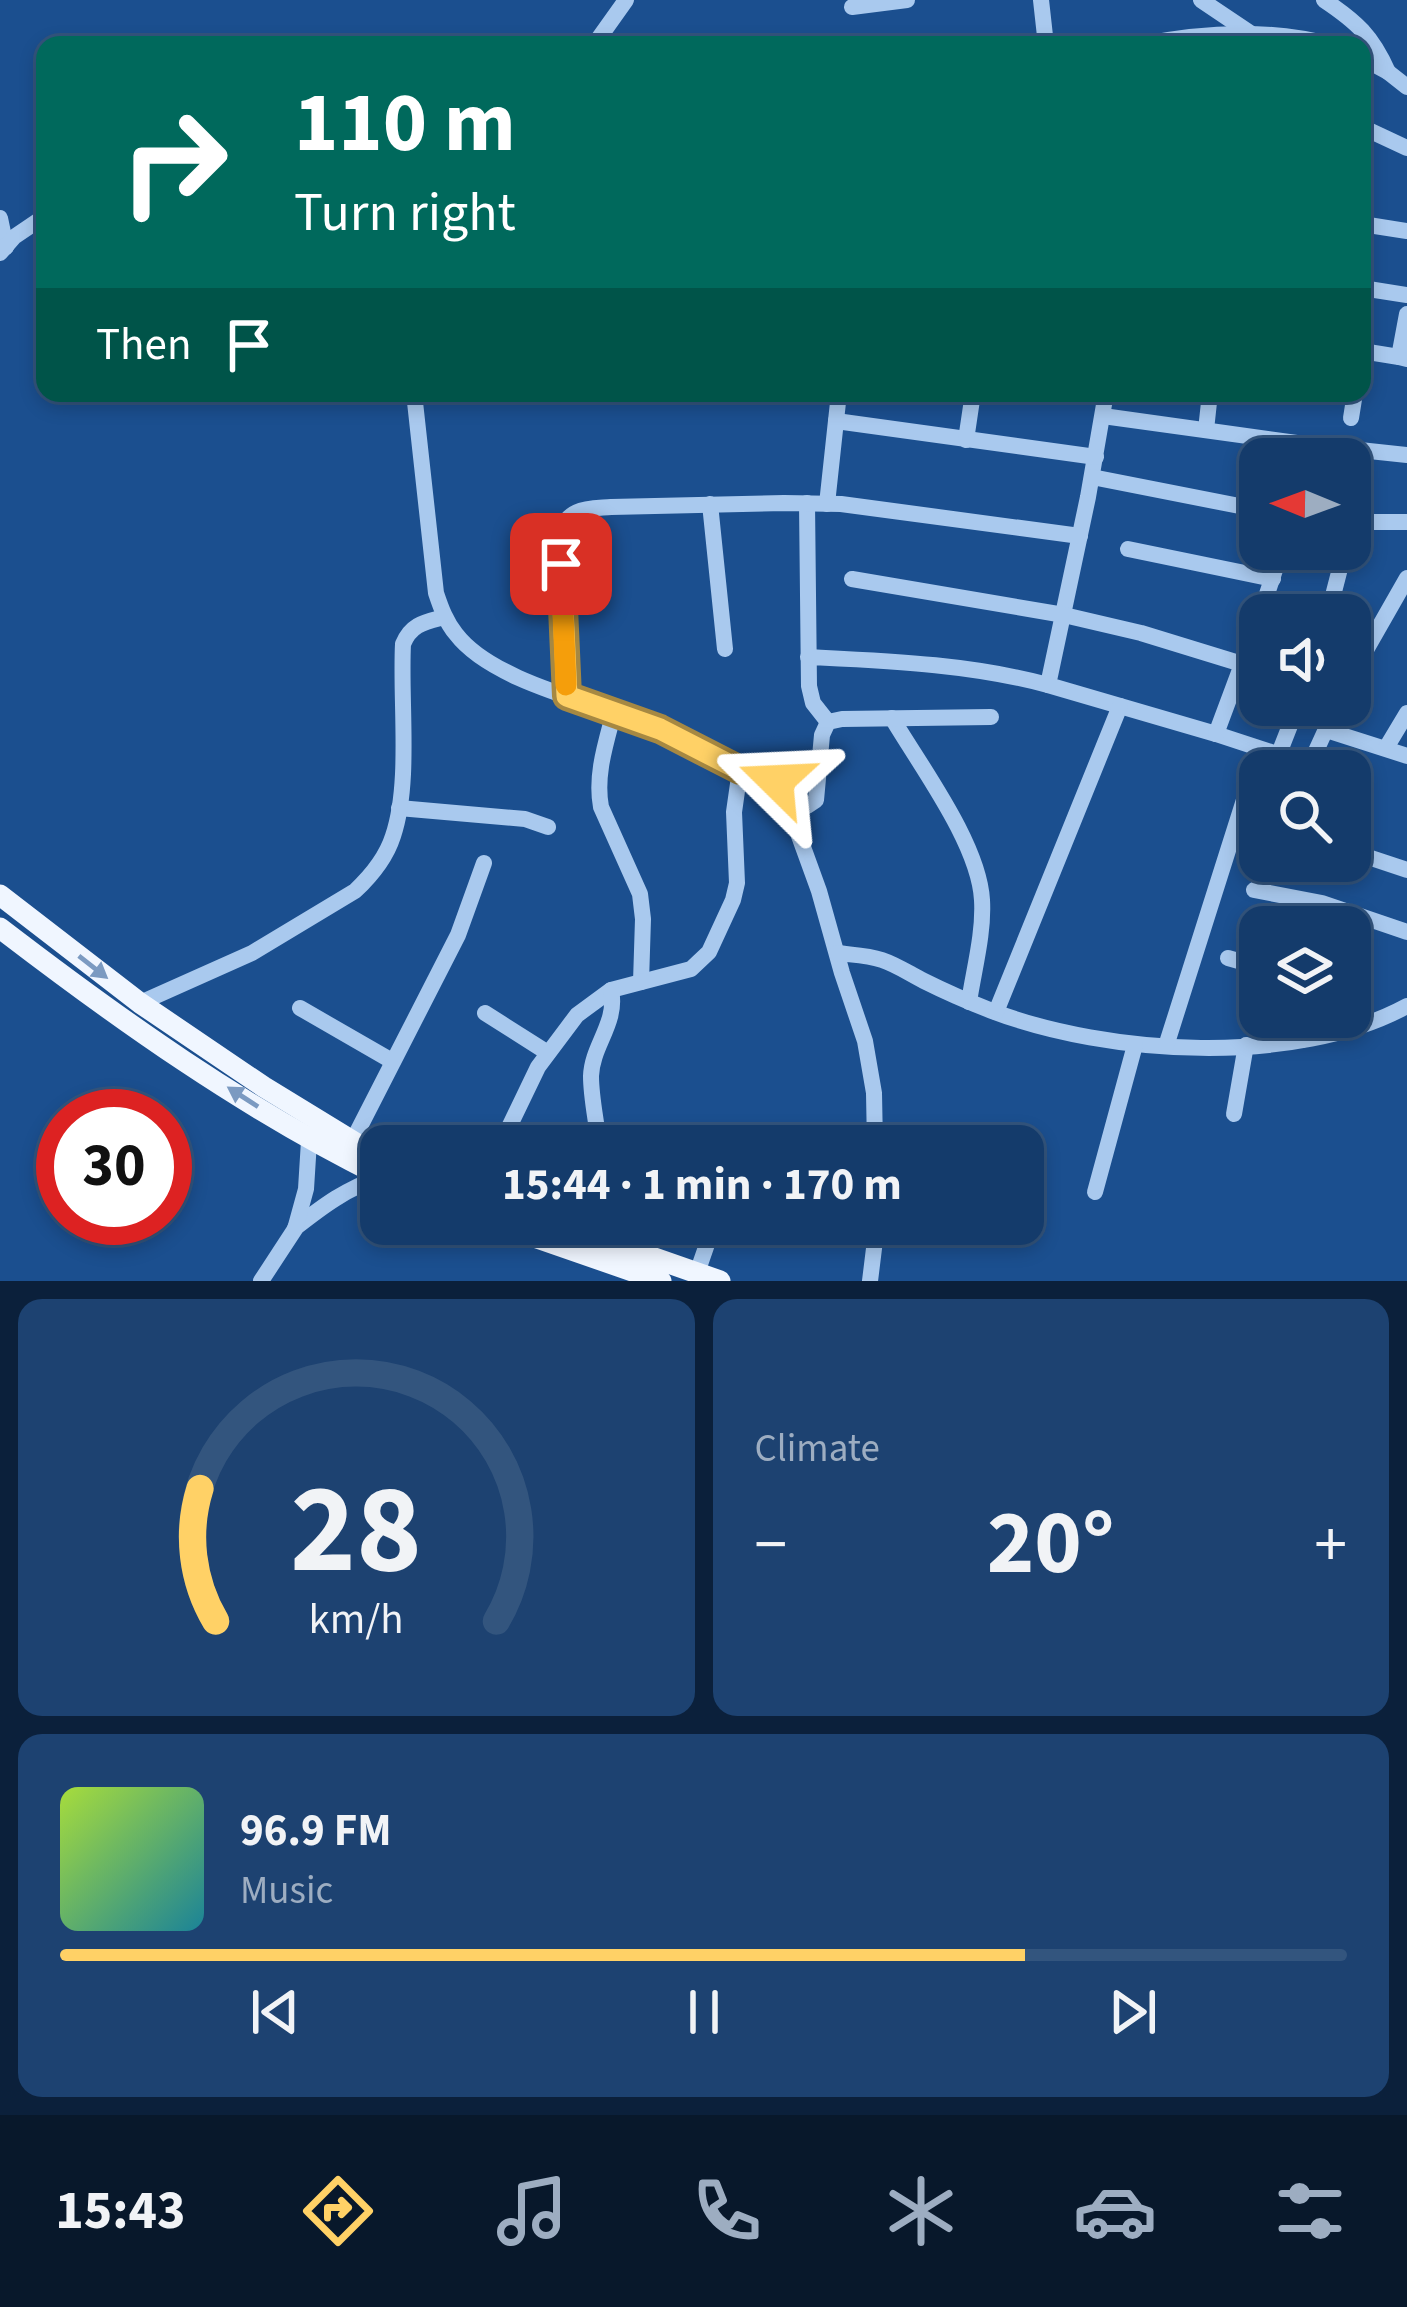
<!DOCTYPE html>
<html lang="en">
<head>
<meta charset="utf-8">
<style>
	body { margin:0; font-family:"Source Sans 3",sans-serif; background:#1d4271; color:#f1f3f6; height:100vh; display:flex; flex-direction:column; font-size:45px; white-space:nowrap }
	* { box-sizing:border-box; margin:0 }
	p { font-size:39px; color:#9dadc1 }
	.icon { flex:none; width:66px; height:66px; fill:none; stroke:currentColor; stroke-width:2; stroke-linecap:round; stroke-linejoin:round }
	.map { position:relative; height:1281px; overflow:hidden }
	.side { display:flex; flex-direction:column; gap:18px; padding:18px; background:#0b203b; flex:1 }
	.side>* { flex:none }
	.banner { position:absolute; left:36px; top:36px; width:1335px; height:366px; border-radius:24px; box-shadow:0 6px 18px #0003,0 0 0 3px #33557e; background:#00695c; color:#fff; overflow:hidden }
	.needle { width:78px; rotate:271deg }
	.buttons { position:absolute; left:1239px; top:438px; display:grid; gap:24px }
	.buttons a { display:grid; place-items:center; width:132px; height:132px; border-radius:24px; background:#143b6b; box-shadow:0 6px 18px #0003,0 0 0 3px #33557e; font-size:60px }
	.speed { position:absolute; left:36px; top:1089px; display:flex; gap:24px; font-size:60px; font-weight:700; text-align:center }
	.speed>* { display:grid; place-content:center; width:156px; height:156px; border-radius:50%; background:#143b6b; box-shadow:0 6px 18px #0003,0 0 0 3px #33557e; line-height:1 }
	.speed .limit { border:18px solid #d22; background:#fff; color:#111 }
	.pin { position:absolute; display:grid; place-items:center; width:102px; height:102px; color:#fff; margin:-51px; border-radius:24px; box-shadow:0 6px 18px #0006 }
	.me { position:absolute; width:132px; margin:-66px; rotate:291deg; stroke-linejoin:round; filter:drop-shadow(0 0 9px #0008) }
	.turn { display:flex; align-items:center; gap:42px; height:252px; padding:0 60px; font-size:54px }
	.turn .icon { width:156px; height:156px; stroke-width:2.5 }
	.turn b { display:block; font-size:84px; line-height:102px }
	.then { display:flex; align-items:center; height:114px; padding:0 60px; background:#0003; gap:24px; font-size:45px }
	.big { font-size:90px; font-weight:700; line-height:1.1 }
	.side .card { flex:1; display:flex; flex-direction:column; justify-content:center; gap:18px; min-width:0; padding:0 42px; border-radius:24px; background:#1d4271 }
	.side .dial { align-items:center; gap:0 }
	.dial svg { height:312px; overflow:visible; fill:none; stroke:#33557e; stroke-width:7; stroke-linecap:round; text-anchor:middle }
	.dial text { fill:#f1f3f6; stroke:none }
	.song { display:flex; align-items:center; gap:36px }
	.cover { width:144px; height:144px; border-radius:18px; background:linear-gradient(135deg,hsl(80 70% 55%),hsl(190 70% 35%)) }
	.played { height:12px; border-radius:6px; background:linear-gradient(90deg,#ffd166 75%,#33557e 75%) }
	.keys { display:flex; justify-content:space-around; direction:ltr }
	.heat { display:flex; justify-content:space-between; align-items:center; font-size:66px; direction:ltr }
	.side .tiles { flex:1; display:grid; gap:18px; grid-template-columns:1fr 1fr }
	.card:last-child { grid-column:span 2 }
	.trip { position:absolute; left:360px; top:1125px; width:684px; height:120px; border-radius:24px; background:#143b6b; box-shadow:0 6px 18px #0003,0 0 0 3px #33557e; font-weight:700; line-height:120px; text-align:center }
	.menu { display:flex; height:192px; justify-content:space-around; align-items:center; background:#08182b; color:#9dadc1 }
	.menu .icon { width:84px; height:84px }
	.menu .current { color:#ffd166 }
	.menu b { font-size:54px; color:#f1f3f6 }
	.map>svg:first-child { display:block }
</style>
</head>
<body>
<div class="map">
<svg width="1407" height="1281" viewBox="0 0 1407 1281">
	<rect width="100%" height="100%" fill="#1b4f8f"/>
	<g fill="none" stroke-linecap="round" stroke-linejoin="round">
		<!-- minor -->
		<g stroke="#a9c9ee" stroke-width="16">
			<polyline points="1041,0 1046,45"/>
			<polyline points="1201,0 1250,33"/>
			<path d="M1324,0C1357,22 1372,36 1388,72"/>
			<polyline points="852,7 907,0"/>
			<polyline points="594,45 626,0"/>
			<path d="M1139,45C1203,32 1268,28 1331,45"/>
			<polyline points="1362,58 1388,72 1407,87"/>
			<polyline points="1362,127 1407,148"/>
			<polyline points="0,218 6,247"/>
			<polyline points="1362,224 1407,231"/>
			<polyline points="0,253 14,237 45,216"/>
			<polyline points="1362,288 1407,295"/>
			<polyline points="1407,314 1399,357 1407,359"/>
			<polyline points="1362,351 1399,357"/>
			<path d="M414,393L436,593C441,608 446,622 456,634C491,680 587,701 640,721C673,733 701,751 732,766C750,774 769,773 782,789L819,891L842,973L865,1041L874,1093L875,1146"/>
			<polyline points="1106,393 1088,497 1048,685 1216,734 1295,760 1310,758 1316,751 1337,705"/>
			<polyline points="1103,416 1304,444 1407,455"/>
			<polyline points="1351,418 1355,393"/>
			<polyline points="836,421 1096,457"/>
			<polyline points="1206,430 1210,393"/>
			<polyline points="966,440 973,393"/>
			<polyline points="1092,477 1260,510"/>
			<polyline points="807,503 809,686 813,703 828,722"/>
			<polyline points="710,504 725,649"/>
			<polyline points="827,504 839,393"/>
			<polyline points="1350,522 1407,522"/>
			<polyline points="1128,549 1273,579"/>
			<polyline points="852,579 1064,615 1141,633 1242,664"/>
			<polyline points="1260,615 1282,549"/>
			<polyline points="1328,615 1345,549"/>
			<path d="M808,657C889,661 970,664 1048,685"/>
			<polyline points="1350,678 1407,578"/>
			<path d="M567,696L561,533C567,507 588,509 611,507L784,503L841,504L1080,536"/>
			<path d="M614,712C606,743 595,775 601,807L640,894L643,919L641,982"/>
			<path d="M892,718C921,767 979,844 982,900C984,933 974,969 969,1002"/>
			<polyline points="1326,730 1407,756"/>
			<polyline points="1216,734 1260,616"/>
			<polyline points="1386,748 1407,713"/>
			<polyline points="1278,756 1298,705"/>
			<polyline points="399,808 525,819 548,827"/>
			<polyline points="791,808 807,806 816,800 822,735 828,722 842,719 991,717"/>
			<polyline points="1350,851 1407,870"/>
			<polyline points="1254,890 1322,903 1407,932"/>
			<path d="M837,953C852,955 867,955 882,960C897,965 910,974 924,981C946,992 969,1002 992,1011C1108,1055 1295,1067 1407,1006"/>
			<polyline points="1228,958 1260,967"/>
			<path d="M140,1003L252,953L355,891C371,876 386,858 393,836C411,783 400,702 403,644C411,624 425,622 444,617"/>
			<polyline points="300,1008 392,1061"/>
			<polyline points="996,1012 1120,706"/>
			<polyline points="485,1013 548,1053"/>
			<polyline points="1302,1040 1303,1017"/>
			<polyline points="1166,1046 1250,781"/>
			<polyline points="1234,1114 1246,1045"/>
			<polyline points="500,1146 538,1067 577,1015 611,990 691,969 709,952 733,900 737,883 734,812 740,770"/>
			<path d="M599,1146C597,1123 591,1099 591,1076C592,1045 618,1023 611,990"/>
			<polyline points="764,1146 776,1135"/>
			<polyline points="347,1152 458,935 484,863"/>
			<polyline points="1095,1192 1135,1045"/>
			<path d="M295,1228C323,1206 347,1188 381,1177"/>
			<polyline points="697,1273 714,1224"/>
			<polyline points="261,1281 295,1229 306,1189 309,1141"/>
			<polyline points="870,1281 877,1224"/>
		</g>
		<!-- major -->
		<g stroke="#f0f6ff" stroke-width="21">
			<polyline points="0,895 140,1003 264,1087 367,1150 381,1155"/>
			<path d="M0,928C120,1020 245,1109 381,1176"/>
			<polyline points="497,1224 661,1281"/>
			<polyline points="557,1224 720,1281"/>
		</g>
	</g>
	<!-- one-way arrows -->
	<defs><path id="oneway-solid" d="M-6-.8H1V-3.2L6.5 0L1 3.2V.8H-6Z" transform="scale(3)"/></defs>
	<g fill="#7b9ac1">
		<use href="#oneway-solid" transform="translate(93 967) rotate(38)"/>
		<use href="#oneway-solid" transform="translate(243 1097) rotate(-147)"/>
	</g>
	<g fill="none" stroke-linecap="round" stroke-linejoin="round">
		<!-- route casing -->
		<g stroke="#a68842" stroke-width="30">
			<polyline id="route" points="561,564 567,696 660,729 740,770 776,781"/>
		</g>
		<!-- route -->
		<use href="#route" stroke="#ffd166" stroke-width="21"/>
		<!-- slow -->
		<polyline stroke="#f59e0b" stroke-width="21" points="563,613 566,685"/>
	</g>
</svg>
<div class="buttons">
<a><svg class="needle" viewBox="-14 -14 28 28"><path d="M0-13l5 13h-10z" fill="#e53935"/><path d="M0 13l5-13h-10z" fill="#9dadc1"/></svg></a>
<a><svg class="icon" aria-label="sound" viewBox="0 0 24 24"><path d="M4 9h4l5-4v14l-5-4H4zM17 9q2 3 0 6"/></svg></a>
<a><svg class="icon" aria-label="search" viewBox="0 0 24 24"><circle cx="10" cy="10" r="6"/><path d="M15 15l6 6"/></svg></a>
<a><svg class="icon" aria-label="layers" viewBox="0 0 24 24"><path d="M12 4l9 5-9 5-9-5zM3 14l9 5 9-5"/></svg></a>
</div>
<div class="speed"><div class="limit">30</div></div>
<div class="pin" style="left:561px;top:564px;background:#d93025"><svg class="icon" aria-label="arrive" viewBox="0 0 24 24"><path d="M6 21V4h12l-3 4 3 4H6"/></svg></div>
<svg class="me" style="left:776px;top:781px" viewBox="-20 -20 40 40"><path d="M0-17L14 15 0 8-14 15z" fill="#ffd166" stroke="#fff" stroke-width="4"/></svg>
<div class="trip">15:44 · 1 min · 170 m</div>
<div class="banner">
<div class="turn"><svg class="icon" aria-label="right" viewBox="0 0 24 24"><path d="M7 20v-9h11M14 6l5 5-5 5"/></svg><div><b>110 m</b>Turn right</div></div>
<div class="then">Then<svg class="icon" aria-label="arrive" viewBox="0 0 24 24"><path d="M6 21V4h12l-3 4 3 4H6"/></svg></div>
</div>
</div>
<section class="side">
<div class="tiles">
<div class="card dial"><svg viewBox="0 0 100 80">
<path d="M14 69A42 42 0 1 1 86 69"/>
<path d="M14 69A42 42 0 0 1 10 35" stroke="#ffd166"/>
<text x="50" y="56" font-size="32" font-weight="700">28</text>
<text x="50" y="72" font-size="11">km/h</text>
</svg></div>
<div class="card"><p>Climate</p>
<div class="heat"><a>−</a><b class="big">20°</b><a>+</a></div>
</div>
<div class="card">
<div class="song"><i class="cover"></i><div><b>96.9 FM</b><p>Music</p></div></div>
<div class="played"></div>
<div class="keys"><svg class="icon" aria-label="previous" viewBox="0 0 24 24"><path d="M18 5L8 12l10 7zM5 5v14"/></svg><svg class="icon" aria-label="pause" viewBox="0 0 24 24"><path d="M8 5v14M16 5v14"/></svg><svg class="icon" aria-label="next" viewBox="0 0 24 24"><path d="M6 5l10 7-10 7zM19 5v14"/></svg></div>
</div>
</div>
</section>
<nav class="menu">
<b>15:43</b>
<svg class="icon current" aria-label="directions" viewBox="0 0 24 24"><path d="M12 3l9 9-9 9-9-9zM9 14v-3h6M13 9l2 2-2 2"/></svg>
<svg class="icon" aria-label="music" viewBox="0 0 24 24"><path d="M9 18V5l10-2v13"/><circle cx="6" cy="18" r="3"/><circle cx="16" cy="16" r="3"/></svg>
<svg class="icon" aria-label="phone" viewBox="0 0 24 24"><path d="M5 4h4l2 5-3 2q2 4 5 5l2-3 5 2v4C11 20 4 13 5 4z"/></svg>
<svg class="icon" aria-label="climate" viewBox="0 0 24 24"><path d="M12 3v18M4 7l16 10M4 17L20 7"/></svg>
<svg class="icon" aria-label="car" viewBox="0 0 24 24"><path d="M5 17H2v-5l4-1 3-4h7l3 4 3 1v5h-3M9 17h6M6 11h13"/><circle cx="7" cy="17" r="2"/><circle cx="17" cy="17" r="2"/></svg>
<svg class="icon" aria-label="filters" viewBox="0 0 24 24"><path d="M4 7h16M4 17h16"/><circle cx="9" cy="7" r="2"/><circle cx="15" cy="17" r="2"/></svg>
</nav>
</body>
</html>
